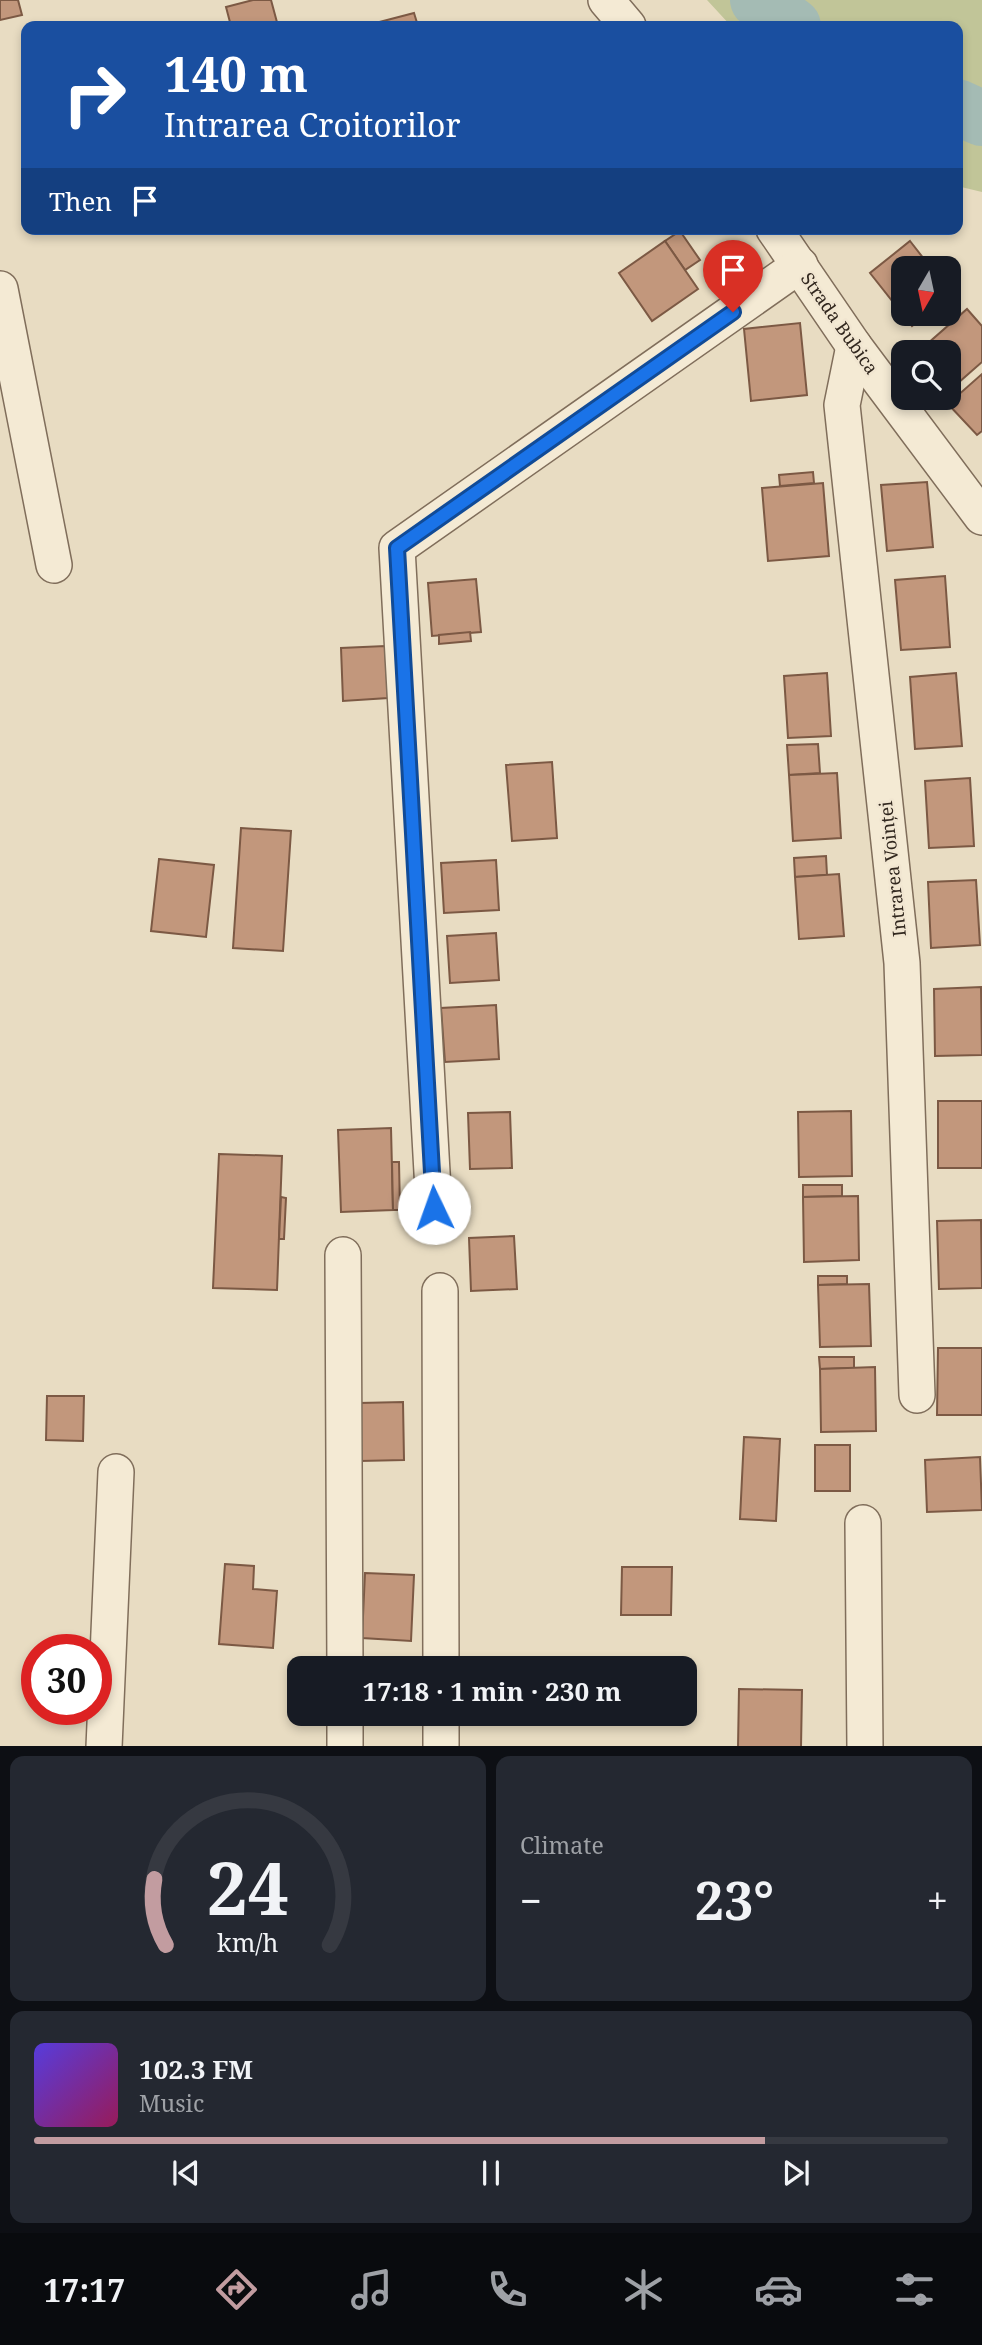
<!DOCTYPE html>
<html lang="en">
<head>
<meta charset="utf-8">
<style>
	body { margin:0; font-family:"Noto Serif",serif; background:#242831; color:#f1f3f6; height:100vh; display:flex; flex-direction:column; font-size:26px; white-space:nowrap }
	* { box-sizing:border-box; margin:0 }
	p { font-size:23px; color:#9ea1a6 }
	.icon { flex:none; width:38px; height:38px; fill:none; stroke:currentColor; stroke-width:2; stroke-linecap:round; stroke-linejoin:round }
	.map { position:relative; height:1746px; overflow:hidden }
	.panel { display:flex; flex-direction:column; gap:10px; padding:10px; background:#0d0f14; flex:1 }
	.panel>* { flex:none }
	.hud { position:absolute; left:21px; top:21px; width:942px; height:214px; border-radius:14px; box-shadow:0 4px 10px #0003; background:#1a4fa0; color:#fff; overflow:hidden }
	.needle { width:46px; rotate:189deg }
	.fabs { position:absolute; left:891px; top:256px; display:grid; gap:14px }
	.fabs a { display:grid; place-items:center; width:70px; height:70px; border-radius:14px; background:#171b24; box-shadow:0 4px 10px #0003; font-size:35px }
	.speed { position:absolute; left:21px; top:1634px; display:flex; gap:14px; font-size:35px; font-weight:700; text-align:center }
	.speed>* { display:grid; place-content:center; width:91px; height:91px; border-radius:50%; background:#171b24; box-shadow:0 4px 10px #0003; line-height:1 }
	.speed .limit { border:10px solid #d22; background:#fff; color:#111 }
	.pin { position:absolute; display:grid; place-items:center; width:60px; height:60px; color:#fff; margin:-72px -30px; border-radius:50% 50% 50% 0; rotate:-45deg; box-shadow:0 0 7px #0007 }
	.pin .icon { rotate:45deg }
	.me { position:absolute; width:77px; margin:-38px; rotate:357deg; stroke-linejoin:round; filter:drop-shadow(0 0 5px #0008) }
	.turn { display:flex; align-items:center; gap:24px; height:147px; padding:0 28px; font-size:32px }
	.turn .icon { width:91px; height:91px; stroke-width:2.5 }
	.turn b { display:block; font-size:49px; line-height:60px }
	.then { display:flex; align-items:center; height:66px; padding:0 28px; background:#0003; gap:14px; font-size:26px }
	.big { font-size:52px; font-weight:700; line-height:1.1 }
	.panel .widget { flex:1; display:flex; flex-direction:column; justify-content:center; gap:10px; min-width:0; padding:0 24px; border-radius:14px; background:#242831 }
	.panel .dial { align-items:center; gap:0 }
	.dial svg { height:182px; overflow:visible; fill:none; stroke:#363941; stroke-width:7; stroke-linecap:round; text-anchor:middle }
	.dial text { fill:#f1f3f6; stroke:none }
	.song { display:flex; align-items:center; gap:21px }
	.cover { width:84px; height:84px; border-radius:10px; background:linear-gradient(135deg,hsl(250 70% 55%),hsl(330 70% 35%)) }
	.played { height:7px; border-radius:4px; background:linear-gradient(90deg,#c29ca0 80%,#363941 80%) }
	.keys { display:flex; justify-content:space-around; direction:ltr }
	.heat { display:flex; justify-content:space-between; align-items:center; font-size:38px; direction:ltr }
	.panel .tiles { flex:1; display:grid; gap:10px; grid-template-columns:1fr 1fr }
	.widget:last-child { grid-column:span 2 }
	.trip { position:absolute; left:287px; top:1656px; width:410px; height:70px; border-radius:14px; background:#171b24; box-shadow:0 4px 10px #0003; font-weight:700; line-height:70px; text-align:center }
	.dock { display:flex; height:112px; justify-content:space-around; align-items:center; background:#090b0e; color:#9ea1a6 }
	.dock .icon { width:49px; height:49px }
	.dock .current { color:#c29ca0 }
	.dock b { font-size:32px; color:#f1f3f6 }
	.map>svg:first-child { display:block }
</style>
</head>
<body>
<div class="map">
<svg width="982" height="1747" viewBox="0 0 982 1747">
	<rect width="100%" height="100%" fill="#e8dcc2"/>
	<!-- green -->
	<polygon fill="#c1c598" points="707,0 982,0 982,192 957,186 957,26 731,26"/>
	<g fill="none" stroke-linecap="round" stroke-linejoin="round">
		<!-- river -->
		<g stroke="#a4bbb4" stroke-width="56">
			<polyline points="758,0 793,26"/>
			<polyline points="957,107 982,118"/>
		</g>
	</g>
	<!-- building -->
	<g fill="#c2977c" stroke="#7c5944" stroke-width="2">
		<polygon points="0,0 18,0 22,15 0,20"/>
		<polygon points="253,0 271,0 278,26 231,26 226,7"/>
		<polygon points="414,13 418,26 364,26"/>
		<polygon points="680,231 700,260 685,270 665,241"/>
		<polygon points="665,241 698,289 652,321 619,273"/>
		<polygon points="910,241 931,268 903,268 903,313 928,313 912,326 870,273"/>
		<polygon points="967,309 982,326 982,362 958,383 948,371 948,352 931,352 926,345"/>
		<polygon points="800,323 807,395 751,401 744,329"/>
		<polygon points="982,374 982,431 977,435 948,404"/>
		<polygon points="813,472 814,483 780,486 779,475"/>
		<polygon points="927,482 933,547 887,551 881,485"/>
		<polygon points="823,483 829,556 768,561 762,488"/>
		<polygon points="945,576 950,647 901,650 895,580"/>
		<polygon points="476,579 481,632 432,636 428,583"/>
		<polygon points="470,632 471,641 439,644 439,635"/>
		<polygon points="385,646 388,698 343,701 341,648"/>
		<polygon points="827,673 831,736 788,738 784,676"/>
		<polygon points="956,673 962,746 915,749 910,677"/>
		<polygon points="818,744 820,773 789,775 787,745"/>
		<polygon points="552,762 557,838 512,841 506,765"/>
		<polygon points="837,773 841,838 793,841 789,775"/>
		<polygon points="970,778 974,846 929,848 925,781"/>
		<polygon points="241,828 291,831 283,951 233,948"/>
		<polygon points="826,856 827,875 795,877 794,858"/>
		<polygon points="159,859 214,865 206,937 151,931"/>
		<polygon points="496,860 499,910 444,913 441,863"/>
		<polygon points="839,874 844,936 799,939 795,877"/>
		<polygon points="976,880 980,945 931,948 928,882"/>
		<polygon points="496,933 499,980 450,983 447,936"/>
		<polygon points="981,987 982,1055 935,1056 934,989"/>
		<polygon points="496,1005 499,1059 445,1062 441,1008"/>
		<rect x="938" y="1101" width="44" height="67"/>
		<polygon points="851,1111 852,1176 799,1177 798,1112"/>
		<polygon points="510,1112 512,1168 470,1169 468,1113"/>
		<polygon points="391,1128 393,1210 341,1212 338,1130"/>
		<polygon points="219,1154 282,1156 277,1290 213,1288"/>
		<polygon points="392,1162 399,1162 400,1210 393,1210"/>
		<polygon points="803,1185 842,1185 842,1196 803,1197"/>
		<polygon points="858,1196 859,1260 804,1262 803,1197"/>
		<polygon points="281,1197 286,1198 284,1239 279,1239"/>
		<polygon points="981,1220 982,1288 939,1289 937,1221"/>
		<polygon points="514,1236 517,1289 471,1291 469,1238"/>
		<polygon points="818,1276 847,1276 847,1284 818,1285"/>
		<polygon points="869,1284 871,1346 820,1347 818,1285"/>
		<polygon points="938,1348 982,1348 982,1415 937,1415"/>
		<polygon points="819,1357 854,1357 854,1368 820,1369"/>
		<polygon points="875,1367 876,1431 821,1432 820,1369"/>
		<polygon points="47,1396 84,1396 83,1441 46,1440"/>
		<polygon points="403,1402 404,1460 360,1461 359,1403"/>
		<polygon points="744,1437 780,1439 776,1521 740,1519"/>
		<rect x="815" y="1445" width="35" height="46"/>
		<polygon points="980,1457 982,1510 927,1512 925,1460"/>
		<polygon points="225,1564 254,1566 253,1589 277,1591 273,1648 219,1644"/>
		<polygon points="622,1567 672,1567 671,1615 621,1615"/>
		<polygon points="365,1573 414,1575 411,1641 362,1638"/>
		<polygon points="739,1689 802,1690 801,1747 738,1747"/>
	</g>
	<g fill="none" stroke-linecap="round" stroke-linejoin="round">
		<!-- minor casing -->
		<g stroke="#806e5b" stroke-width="38">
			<g id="minor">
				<polyline points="606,0 628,26"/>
				<polyline points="774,229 854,346 982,517"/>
				<polyline points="0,289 54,565"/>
				<polyline points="854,346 842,405 902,963 917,1395"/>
				<polyline points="434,1208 397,548 800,265"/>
				<polyline points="343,1255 345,1668"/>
				<polyline points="440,1291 441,1668"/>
				<polyline points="863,1523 865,1747"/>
				<polyline points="345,1713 345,1747"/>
				<polyline points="441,1713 441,1747"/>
				<polyline points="104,1747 116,1472"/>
			</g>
		</g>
		<!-- minor -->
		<use href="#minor" stroke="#f4ead4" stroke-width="35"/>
	</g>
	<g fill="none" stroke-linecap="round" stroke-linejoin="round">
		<!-- route casing -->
		<g stroke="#114b97" stroke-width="18">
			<polyline id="route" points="434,1208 397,548 733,312"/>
		</g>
		<!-- route -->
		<use href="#route" stroke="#1a73e8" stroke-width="12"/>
	</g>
	<g text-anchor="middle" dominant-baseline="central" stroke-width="5" stroke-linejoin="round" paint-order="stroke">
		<!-- street labels -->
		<g font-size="18" fill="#31271e" stroke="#f1e6d1">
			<text transform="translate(840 323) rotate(55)">Strada Bubica</text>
			<text transform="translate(892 869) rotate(-96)">Intrarea Voinței</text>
		</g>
	</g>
</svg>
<div class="fabs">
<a><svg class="needle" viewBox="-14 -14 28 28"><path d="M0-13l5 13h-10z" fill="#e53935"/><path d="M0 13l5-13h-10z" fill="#9ea1a6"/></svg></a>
<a><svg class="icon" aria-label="search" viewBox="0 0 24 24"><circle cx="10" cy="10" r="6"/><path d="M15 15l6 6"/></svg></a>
</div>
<div class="speed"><div class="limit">30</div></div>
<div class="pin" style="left:733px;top:312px;background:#d93025"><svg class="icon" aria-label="arrive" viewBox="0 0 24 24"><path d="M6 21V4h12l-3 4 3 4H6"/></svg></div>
<svg class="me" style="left:434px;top:1208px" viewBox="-20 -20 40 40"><circle r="19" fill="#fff"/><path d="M0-13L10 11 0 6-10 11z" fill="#1a73e8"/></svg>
<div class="trip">17:18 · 1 min · 230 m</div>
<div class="hud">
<div class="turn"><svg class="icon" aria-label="right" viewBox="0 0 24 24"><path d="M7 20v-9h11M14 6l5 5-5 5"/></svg><div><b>140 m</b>Intrarea Croitorilor</div></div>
<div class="then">Then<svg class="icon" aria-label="arrive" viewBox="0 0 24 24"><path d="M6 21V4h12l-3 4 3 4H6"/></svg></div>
</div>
</div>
<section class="panel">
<div class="tiles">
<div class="widget dial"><svg viewBox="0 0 100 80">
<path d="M14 69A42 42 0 1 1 86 69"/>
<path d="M14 69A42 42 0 0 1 9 40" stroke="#c29ca0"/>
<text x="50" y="56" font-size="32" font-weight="700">24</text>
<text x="50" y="72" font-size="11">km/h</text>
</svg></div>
<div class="widget"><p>Climate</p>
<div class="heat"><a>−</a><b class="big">23°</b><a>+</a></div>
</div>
<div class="widget">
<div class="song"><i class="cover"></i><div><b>102.3 FM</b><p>Music</p></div></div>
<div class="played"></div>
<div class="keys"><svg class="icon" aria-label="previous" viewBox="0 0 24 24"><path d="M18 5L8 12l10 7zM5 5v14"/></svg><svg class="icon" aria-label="pause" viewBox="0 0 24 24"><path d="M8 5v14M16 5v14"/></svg><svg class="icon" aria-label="next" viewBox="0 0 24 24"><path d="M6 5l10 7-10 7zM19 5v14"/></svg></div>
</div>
</div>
</section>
<nav class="dock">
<b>17:17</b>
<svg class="icon current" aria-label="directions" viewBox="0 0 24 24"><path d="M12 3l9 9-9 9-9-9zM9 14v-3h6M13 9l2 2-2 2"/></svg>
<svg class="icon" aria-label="music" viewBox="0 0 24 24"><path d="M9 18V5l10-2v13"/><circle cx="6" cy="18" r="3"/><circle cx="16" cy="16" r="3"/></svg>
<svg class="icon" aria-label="phone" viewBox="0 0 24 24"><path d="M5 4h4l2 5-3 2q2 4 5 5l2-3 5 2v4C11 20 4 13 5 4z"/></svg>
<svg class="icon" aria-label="climate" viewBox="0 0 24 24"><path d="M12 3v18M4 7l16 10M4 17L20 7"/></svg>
<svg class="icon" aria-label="car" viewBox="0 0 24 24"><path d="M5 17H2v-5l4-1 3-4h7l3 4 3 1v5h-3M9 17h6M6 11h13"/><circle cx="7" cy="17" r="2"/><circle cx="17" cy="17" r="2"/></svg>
<svg class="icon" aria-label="filters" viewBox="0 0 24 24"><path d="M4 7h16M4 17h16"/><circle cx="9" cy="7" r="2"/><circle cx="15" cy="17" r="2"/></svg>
</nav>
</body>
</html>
